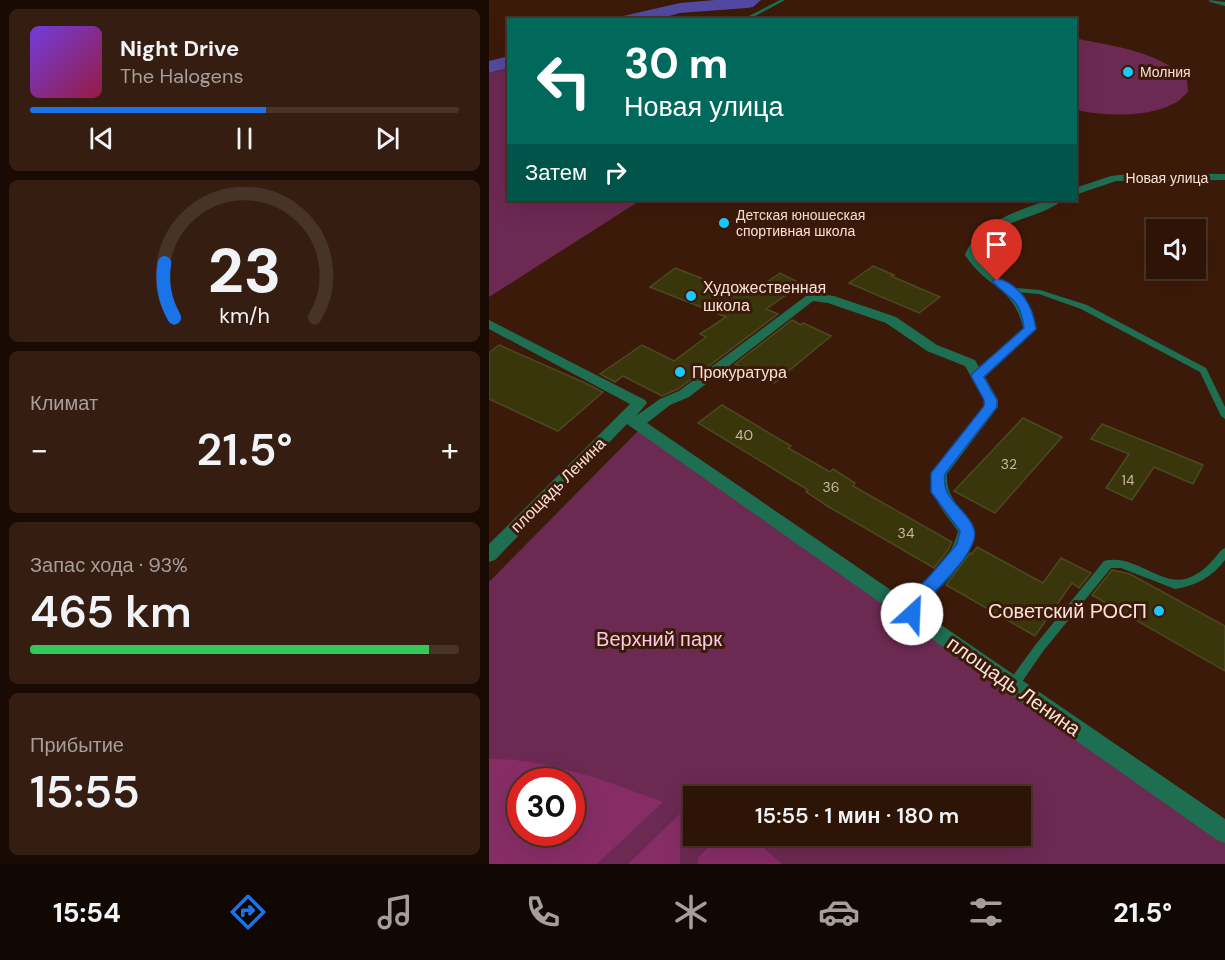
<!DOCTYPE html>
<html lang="ru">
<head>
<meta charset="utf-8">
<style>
	body { margin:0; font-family:"DM Sans",sans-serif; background:#351d11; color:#f1f3f6; height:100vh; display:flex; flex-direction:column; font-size:22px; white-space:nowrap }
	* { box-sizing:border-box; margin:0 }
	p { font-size:20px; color:#a79e9b }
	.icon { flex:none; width:33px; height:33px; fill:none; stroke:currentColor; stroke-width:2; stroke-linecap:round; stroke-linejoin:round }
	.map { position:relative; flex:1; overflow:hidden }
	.details { display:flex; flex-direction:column; gap:9px; padding:9px; background:#190b04; width:489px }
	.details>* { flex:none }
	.banner { position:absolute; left:18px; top:18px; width:570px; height:183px; border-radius:0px; box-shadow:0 6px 24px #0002,0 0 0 2px #483328; background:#00695c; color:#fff; overflow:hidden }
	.fabs { position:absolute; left:657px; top:219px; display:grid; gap:12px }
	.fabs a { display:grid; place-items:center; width:60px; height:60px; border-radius:0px; background:#2d1407; box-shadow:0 6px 24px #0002,0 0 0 2px #483328; font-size:30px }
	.speed { position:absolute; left:18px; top:768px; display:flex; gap:12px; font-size:30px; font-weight:700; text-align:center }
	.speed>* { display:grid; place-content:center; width:78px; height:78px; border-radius:50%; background:#2d1407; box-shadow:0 6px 24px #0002,0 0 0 2px #483328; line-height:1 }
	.speed .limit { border:9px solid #d22; background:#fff; color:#111 }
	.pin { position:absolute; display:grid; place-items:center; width:51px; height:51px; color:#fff; margin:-62px -26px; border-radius:50% 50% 50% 0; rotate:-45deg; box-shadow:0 0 6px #0007 }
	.pin .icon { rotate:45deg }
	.me { position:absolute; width:66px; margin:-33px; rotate:25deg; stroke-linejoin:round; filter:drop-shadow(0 0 4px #0008) }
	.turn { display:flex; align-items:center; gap:21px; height:126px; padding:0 18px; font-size:27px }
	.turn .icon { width:78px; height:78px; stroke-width:2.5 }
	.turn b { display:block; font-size:42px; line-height:51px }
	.then { display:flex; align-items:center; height:57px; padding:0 18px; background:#0003; gap:12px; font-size:22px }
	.big { font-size:45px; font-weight:600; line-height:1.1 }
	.details .card { flex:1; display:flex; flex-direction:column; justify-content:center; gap:9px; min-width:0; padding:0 21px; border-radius:9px; background:#351d11 }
	.details .dial { align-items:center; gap:0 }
	.dial svg { height:156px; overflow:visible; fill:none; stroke:#483328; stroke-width:7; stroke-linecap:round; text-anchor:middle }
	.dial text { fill:#f1f3f6; stroke:none }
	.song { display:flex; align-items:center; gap:18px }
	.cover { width:72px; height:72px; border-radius:9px; background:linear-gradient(135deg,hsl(260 70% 55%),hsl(340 70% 35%)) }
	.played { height:6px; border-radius:3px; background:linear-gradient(90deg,#1a73e8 55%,#483328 55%) }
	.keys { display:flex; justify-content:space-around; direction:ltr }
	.heat { display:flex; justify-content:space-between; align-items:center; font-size:33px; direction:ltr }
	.charge { height:9px; border-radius:4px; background:linear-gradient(90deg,#34c759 93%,#483328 0) }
	.trip { position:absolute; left:194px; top:786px; width:348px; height:60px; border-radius:0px; background:#2d1407; box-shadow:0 6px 24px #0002,0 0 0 2px #483328; font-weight:600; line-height:60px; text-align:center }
	.menu { display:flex; height:96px; justify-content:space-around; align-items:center; background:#120803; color:#a79e9b }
	.menu .icon { width:42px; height:42px }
	.menu .active { color:#1a73e8 }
	.menu b { font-size:27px; color:#f1f3f6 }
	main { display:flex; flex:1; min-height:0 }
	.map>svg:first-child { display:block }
</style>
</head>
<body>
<main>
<section class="details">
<div class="card">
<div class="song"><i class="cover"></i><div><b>Night Drive</b><p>The Halogens</p></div></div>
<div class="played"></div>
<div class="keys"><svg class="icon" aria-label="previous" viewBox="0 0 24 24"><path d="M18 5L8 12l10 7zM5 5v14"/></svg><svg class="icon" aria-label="pause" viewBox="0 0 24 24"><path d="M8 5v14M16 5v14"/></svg><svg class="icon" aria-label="next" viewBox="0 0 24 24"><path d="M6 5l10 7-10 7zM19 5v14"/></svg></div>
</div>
<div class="card dial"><svg viewBox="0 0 100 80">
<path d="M14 69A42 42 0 1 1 86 69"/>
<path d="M14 69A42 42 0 0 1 9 41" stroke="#1a73e8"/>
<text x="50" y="56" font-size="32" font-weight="700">23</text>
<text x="50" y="72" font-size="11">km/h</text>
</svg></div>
<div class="card"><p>Климат</p>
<div class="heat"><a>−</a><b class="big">21.5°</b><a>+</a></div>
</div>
<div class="card"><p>Запас хода · 93%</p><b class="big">465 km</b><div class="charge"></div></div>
<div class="card"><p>Прибытие</p><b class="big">15:55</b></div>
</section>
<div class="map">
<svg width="736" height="864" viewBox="0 0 736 864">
	<rect width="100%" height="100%" fill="#3c1a09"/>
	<!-- green -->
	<g fill="#6c2952" fill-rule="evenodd">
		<path d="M586,38C626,47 667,50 698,79L699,92C694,96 690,102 684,104C656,118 616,116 587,110Z"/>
		<polygon points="19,69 20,200 152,200 0,297 0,73"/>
		<path d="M151,429L736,837V864H0V582ZM32,782H82V832H32ZM204,796H531V836H204Z"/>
	</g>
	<!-- forest -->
	<g fill="#872d66" fill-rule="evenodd">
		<path d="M0,759C60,758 119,782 174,802L108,864H0ZM32,782H82V832H32Z"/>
		<polygon points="191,814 191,864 139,864"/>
		<polygon points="230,836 261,836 293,864 209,864 209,858"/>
	</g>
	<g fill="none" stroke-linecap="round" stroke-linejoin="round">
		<!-- river -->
		<g fill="#5349a2" fill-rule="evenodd">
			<polygon points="226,0 272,0 264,7 258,8 191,13 166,20 132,20 134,16 191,3"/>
			<polygon points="20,56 20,68 0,73 0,61"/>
		</g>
	</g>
	<!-- building -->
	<g fill="#39360c" stroke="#4c4921" stroke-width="1.5">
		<polygon points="384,266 405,275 402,276 451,297 430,313 360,283"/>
		<polygon points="186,268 258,296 291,273 313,284 277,309 289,314 189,389 173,396 134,376 126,382 111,374 153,345 185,361 217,337 211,334 237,317 161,287"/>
		<polygon points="303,320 312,325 314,323 342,336 285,383 246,364"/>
		<polygon points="10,345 94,382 114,392 69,431 0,399 0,353"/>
		<polygon points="233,405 302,446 299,448 341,472 344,469 366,483 364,486 463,542 459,550 445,568 340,507 317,492 319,490 209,423"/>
		<polygon points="534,418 573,437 506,513 465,491"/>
		<polygon points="613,424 675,449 714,465 704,484 665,467 643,500 617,488 640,454 602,439"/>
		<polygon points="488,547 554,583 572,558 602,573 590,588 583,583 546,636 457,585 481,553 483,554"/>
		<polygon points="623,570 641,574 736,626 736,671 603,595"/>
	</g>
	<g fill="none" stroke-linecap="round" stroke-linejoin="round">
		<!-- service -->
		<g fill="#1e6e52" fill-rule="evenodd">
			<polygon points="291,0 296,0 259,20 252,20"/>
			<polygon points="516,287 551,290 598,305 717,368 736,407 736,419 732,416 711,372 592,309 550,294 516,291"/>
			<path d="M736,548V560C723,577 707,586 686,589L632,568H622L555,650L528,689L524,690L520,689L518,685L520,681L547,644L615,561C644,553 671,585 696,579C707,576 716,569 723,561C728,556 730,551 736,548Z"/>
		</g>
		<!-- minor -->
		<g fill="#1e6e52" fill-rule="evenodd">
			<polygon points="720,0 736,2 736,6 721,2"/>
			<polygon points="648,173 736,174 736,180 627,181 586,195 586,188 622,176"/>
			<path d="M559,200H573C550,221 502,217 488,255C510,289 536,281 548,329L496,377L509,400V407L458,474C456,499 476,510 486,530C480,564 453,586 429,609L736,819V843L728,840L138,424L6,560L0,562V544L141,404L0,329V320L156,400L158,403L147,416L171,399L190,391L321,293L345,296L407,317L448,345L486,360L490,367L534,328C525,286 498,289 476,255C489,222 529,211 559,200ZM324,301L339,303L397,323L438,351L476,366L495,400V406L442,473C440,497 456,513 469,531C463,560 436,580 415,599L158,423L181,405L200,397Z"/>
		</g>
	</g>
	<!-- route -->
	<path fill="#1a73e8" stroke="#114b97" stroke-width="1.5" d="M508,278C532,285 544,306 547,329L495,377L508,400V407L456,474C454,487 458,493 466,503C472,510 483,520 485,529C492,551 443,594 428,609L431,614L428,619L423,621L410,614L408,610L410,605L439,578L468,544L471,531L442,492V473L495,406V400L482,376L484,373L535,328C530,295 521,301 503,281Z"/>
	<!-- markers -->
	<g fill="#1cc9fc" stroke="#3c1a09" stroke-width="2">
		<circle cx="639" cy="72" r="6"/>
		<circle cx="235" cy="223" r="6"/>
		<circle cx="202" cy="296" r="6"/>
		<circle cx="191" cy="372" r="6"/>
		<circle cx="670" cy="611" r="6"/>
	</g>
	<g text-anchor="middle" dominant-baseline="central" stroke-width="6" stroke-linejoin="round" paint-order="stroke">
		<!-- far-poi labels -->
		<g font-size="14" fill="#fae2d8" stroke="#3c1a09" text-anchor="start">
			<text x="651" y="72">Молния</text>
			<text x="247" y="215">Детская юношеская<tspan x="247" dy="16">спортивная школа</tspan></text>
		</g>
		<!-- far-street labels -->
		<g font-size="14" fill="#fae2d8" stroke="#3c1a09">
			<text x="678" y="178">Новая улица</text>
		</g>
		<!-- number labels -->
		<g font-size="14" fill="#cab7a5">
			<text x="255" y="435">40</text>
			<text x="520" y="464">32</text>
			<text x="639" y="480">14</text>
			<text x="342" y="487">36</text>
			<text x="417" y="533">34</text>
		</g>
		<!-- poi labels -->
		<g font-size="16" fill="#fae2d8" stroke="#3c1a09" text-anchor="start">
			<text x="214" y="287">Художественная<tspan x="214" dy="18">школа</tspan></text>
			<text x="203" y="372">Прокуратура</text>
		</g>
		<!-- street labels -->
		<g font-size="16" fill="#fae2d8" stroke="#3c1a09">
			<text transform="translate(69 485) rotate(-45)">площадь Ленина</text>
		</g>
		<!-- near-poi labels -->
		<g font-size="20" fill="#fae2d8" stroke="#3c1a09" text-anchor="end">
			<text x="658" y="611">Советский РОСП</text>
		</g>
		<!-- near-park labels -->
		<g font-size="20" fill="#fcc9e4" stroke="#3c1a09">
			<text x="170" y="639">Верхний парк</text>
		</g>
		<!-- near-street labels -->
		<g font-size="20" fill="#fae2d8" stroke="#3c1a09">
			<text transform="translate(525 686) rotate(35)">площадь Ленина</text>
		</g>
	</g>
</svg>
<div class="fabs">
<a><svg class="icon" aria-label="sound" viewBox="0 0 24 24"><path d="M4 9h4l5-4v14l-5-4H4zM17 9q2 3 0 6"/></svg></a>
</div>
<div class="speed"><div class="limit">30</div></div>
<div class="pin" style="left:508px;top:281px;background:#d93025"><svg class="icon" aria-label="arrive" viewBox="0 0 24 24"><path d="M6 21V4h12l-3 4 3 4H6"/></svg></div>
<svg class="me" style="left:423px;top:614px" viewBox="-20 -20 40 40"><circle r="19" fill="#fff"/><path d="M0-13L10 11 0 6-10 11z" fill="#1a73e8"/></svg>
<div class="trip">15:55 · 1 мин · 180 m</div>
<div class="banner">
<div class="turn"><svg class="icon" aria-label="left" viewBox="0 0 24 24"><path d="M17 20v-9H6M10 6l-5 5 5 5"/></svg><div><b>30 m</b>Новая улица</div></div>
<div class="then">Затем<svg class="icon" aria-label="right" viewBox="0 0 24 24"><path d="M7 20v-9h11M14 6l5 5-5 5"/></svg></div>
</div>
</div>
</main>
<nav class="menu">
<b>15:54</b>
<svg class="icon active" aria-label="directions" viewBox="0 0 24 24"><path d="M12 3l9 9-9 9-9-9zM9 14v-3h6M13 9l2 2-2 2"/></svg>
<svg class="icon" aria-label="music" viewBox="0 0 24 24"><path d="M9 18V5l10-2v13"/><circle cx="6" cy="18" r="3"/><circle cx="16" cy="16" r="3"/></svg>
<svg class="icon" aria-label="phone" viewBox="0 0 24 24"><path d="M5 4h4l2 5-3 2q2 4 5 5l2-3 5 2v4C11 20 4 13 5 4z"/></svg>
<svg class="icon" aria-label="climate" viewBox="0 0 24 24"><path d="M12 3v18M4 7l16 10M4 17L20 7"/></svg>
<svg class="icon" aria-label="car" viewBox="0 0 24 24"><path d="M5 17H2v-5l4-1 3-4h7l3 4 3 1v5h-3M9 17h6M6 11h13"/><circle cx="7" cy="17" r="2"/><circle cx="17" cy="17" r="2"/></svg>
<svg class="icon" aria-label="filters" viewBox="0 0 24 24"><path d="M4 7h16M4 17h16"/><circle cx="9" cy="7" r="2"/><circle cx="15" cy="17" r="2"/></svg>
<b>21.5°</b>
</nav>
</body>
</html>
